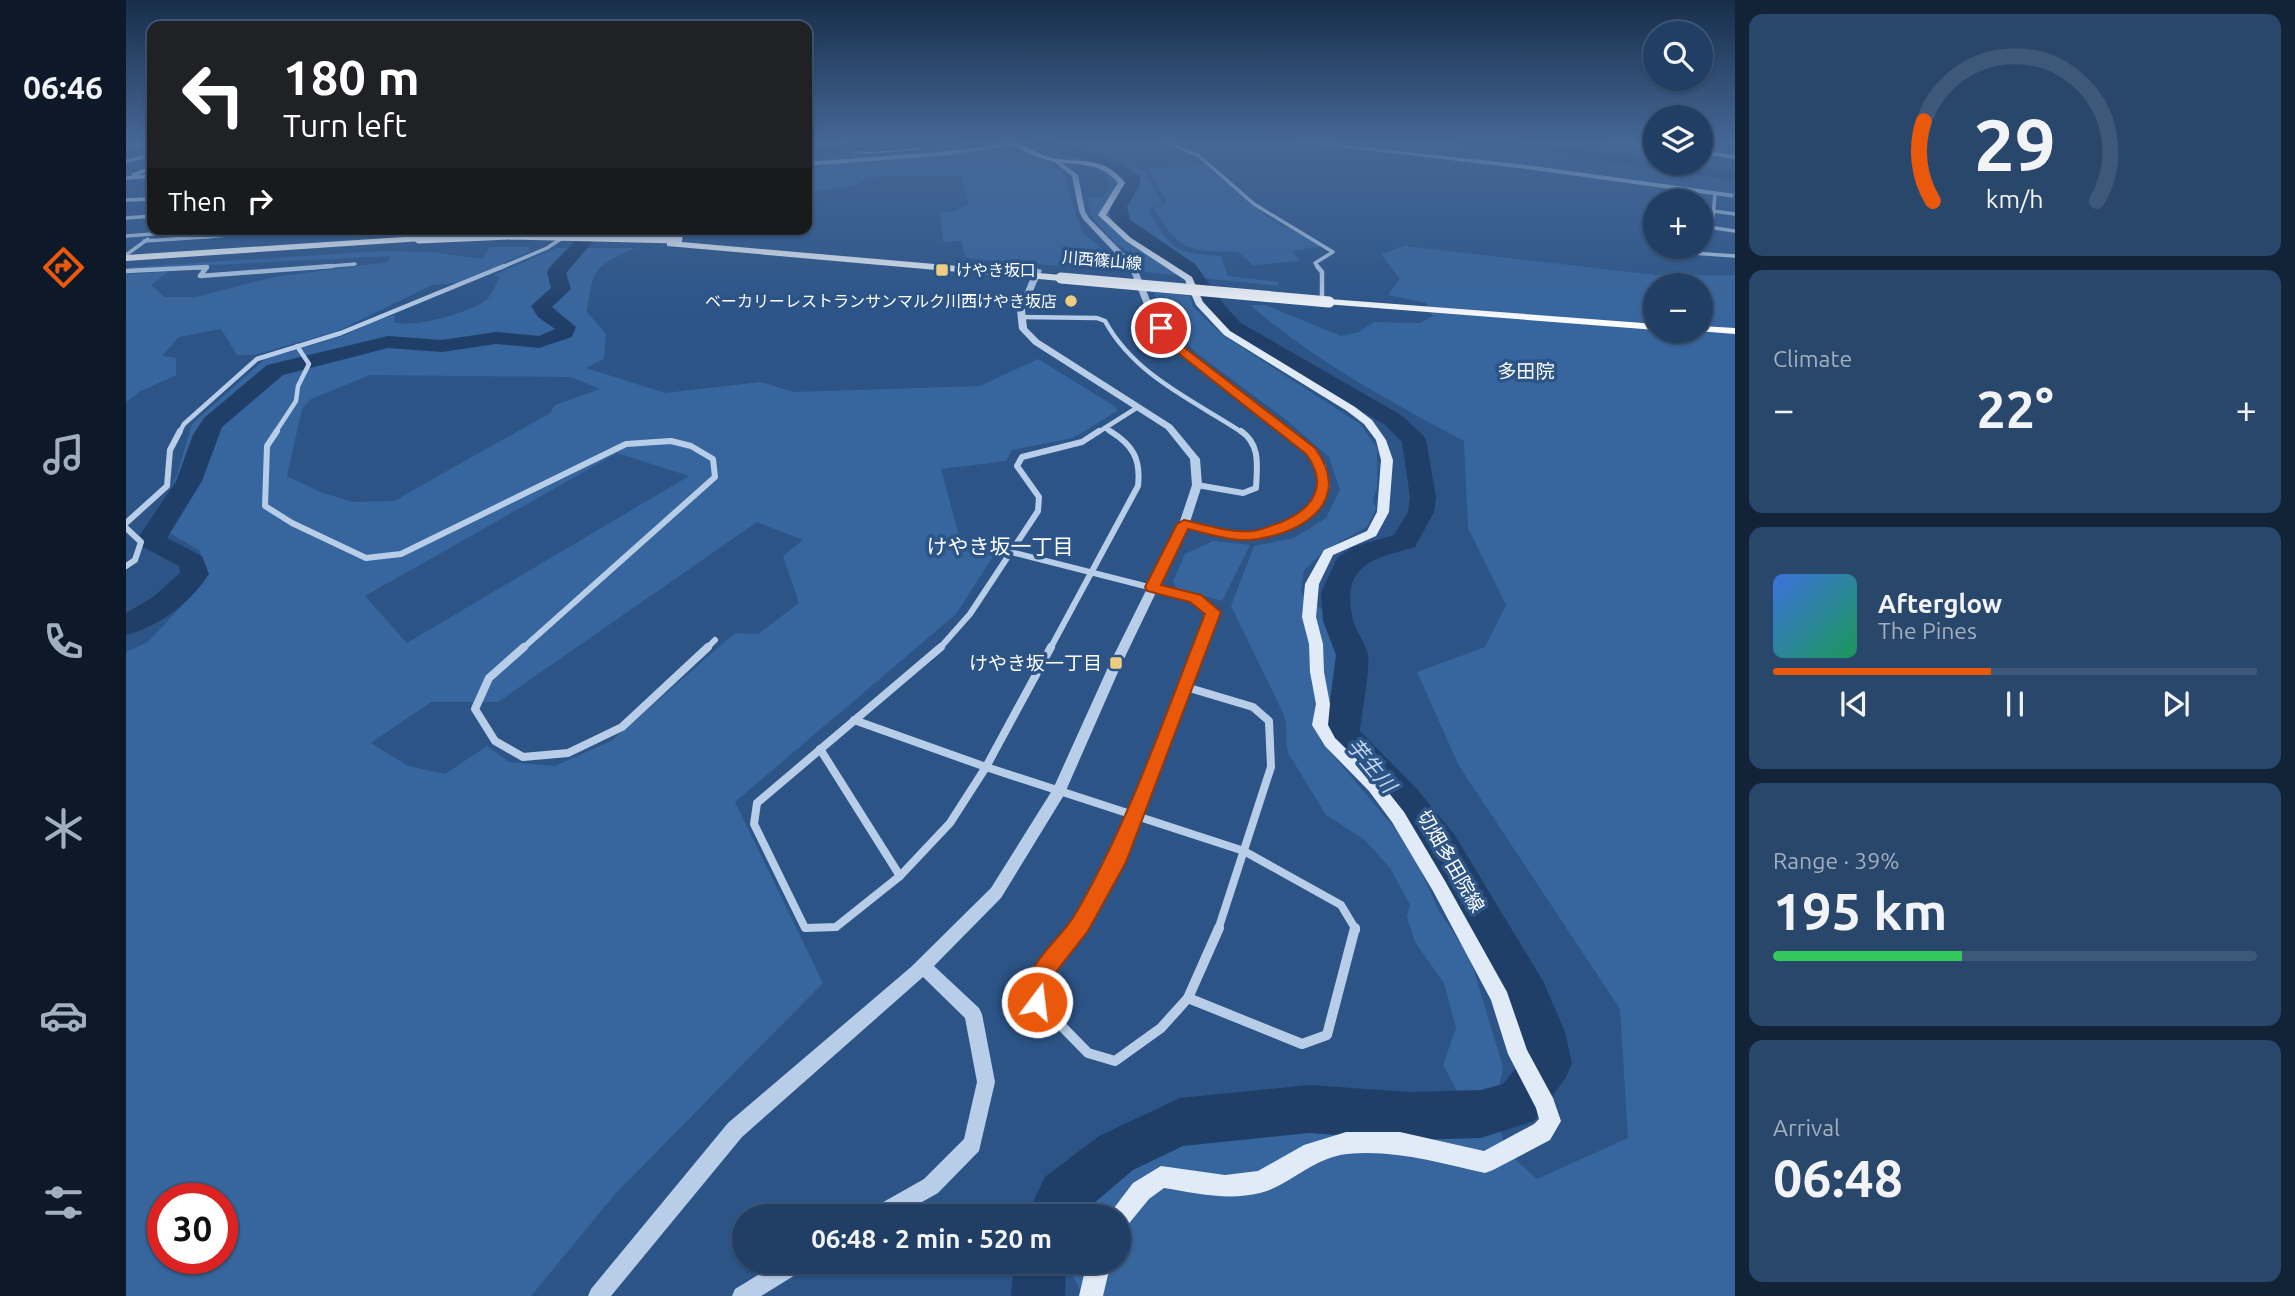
<!DOCTYPE html>
<html lang="en">
<head>
<meta charset="utf-8">
<style>
	body { margin:0; font-family:Ubuntu,"Noto Sans JP",sans-serif; background:#29466b; color:#f1f3f6; height:100vh; display:flex; flex-direction:column; font-size:26px; white-space:nowrap }
	* { box-sizing:border-box; margin:0 }
	p { font-size:23px; color:#a2afbf }
	.icon { flex:none; width:38px; height:38px; fill:none; stroke:currentColor; stroke-width:2; stroke-linecap:round; stroke-linejoin:round }
	.map { position:relative; flex:1; overflow:hidden }
	.details { display:flex; flex-direction:column; gap:14px; padding:14px; background:#122338; width:560px }
	.details>* { flex:none }
	.banner { position:absolute; left:21px; top:21px; width:665px; height:214px; border-radius:14px; box-shadow:0 2px 5px #0004,0 0 0 2px #3e5879; background:#202124; color:#fff; overflow:hidden }
	.fabs { position:absolute; left:1517px; top:21px; display:grid; gap:14px }
	.fabs a { display:grid; place-items:center; width:70px; height:70px; border-radius:50%; background:#213f65; box-shadow:0 2px 5px #0004,0 0 0 2px #3e5879; font-size:35px }
	.speed { position:absolute; left:21px; top:1183px; display:flex; gap:14px; font-size:35px; font-weight:700; text-align:center }
	.speed>* { display:grid; place-content:center; width:91px; height:91px; border-radius:50%; background:#213f65; box-shadow:0 2px 5px #0004,0 0 0 2px #3e5879; line-height:1 }
	.speed .limit { border:10px solid #d22; background:#fff; color:#111 }
	.pin { position:absolute; display:grid; place-items:center; width:60px; height:60px; color:#fff; margin:-30px; border:4px solid #fff; border-radius:50%; box-shadow:0 2px 7px #0007 }
	.me { position:absolute; width:77px; margin:-38px; rotate:15deg; stroke-linejoin:round; filter:drop-shadow(0 0 5px #0008) }
	.turn { display:flex; align-items:center; gap:24px; height:147px; padding:0 21px; font-size:32px }
	.turn .icon { width:91px; height:91px; stroke-width:2.5 }
	.turn b { display:block; font-size:49px; line-height:60px }
	.then { display:flex; align-items:center; height:66px; padding:0 21px; background:#0003; gap:14px; font-size:26px }
	.big { font-size:52px; font-weight:700; line-height:1.1 }
	.details .widget { flex:1; display:flex; flex-direction:column; justify-content:center; gap:10px; min-width:0; padding:0 24px; border-radius:14px; background:#29466b }
	.details .dial { align-items:center; gap:0 }
	.dial svg { height:182px; overflow:visible; fill:none; stroke:#3e5879; stroke-width:7; stroke-linecap:round; text-anchor:middle }
	.dial text { fill:#f1f3f6; stroke:none }
	.song { display:flex; align-items:center; gap:21px }
	.cover { width:84px; height:84px; border-radius:10px; background:linear-gradient(135deg,hsl(220 70% 55%),hsl(150 70% 35%)) }
	.played { height:7px; border-radius:4px; background:linear-gradient(90deg,#ea580c 45%,#3e5879 45%) }
	.keys { display:flex; justify-content:space-around; direction:ltr }
	.heat { display:flex; justify-content:space-between; align-items:center; font-size:38px; direction:ltr }
	.charge { height:10px; border-radius:5px; background:linear-gradient(90deg,#34c759 39%,#3e5879 0) }
	.trip { position:absolute; left:606px; top:1204px; width:399px; height:70px; border-radius:35px; background:#213f65; box-shadow:0 2px 5px #0004,0 0 0 2px #3e5879; font-weight:700; line-height:70px; text-align:center }
	main { display:flex; flex:1; min-height:0 }
	.tabs { display:flex; flex-direction:column; width:126px; justify-content:space-around; align-items:center; background:#0d1928; color:#a2afbf }
	.tabs .icon { width:49px; height:49px }
	.tabs .on { color:#ea580c }
	.tabs b { font-size:32px; color:#f1f3f6 }
	.map>svg:first-child { display:block }
</style>
</head>
<body>
<main>
<nav class="tabs">
<b>06:46</b>
<svg class="icon on" aria-label="directions" viewBox="0 0 24 24"><path d="M12 3l9 9-9 9-9-9zM9 14v-3h6M13 9l2 2-2 2"/></svg>
<svg class="icon" aria-label="music" viewBox="0 0 24 24"><path d="M9 18V5l10-2v13"/><circle cx="6" cy="18" r="3"/><circle cx="16" cy="16" r="3"/></svg>
<svg class="icon" aria-label="phone" viewBox="0 0 24 24"><path d="M5 4h4l2 5-3 2q2 4 5 5l2-3 5 2v4C11 20 4 13 5 4z"/></svg>
<svg class="icon" aria-label="climate" viewBox="0 0 24 24"><path d="M12 3v18M4 7l16 10M4 17L20 7"/></svg>
<svg class="icon" aria-label="car" viewBox="0 0 24 24"><path d="M5 17H2v-5l4-1 3-4h7l3 4 3 1v5h-3M9 17h6M6 11h13"/><circle cx="7" cy="17" r="2"/><circle cx="17" cy="17" r="2"/></svg>
<svg class="icon" aria-label="filters" viewBox="0 0 24 24"><path d="M4 7h16M4 17h16"/><circle cx="9" cy="7" r="2"/><circle cx="15" cy="17" r="2"/></svg>
</nav>
<div class="map">
<svg width="1609" height="1296" viewBox="0 0 1609 1296">
	<rect width="100%" height="100%" fill="#2c5487"/>
	<!-- green -->
	<g fill="#37669e" fill-rule="evenodd">
		<path d="M916,140L958,156L1018,170L1036,203L1022,210C1046,250 1048,253 1095,256L1102,276L1153,282L1152,286L1019,272L1005,253L990,244L965,216L961,197H977L985,185L978,172L929,157L905,143Z"/>
		<polygon points="888,149 922,161 936,170 956,232 986,257 992,271 840,258 835,241 817,242 814,212 827,212 842,204 835,176 751,176 726,186 681,193 681,171 705,164"/>
		<path d="M1082,165L1140,216L1196,246L1166,251L1174,261L1127,265L1112,252C1063,250 1056,254 1028,209L1041,202L1022,169Z"/>
		<path d="M1279,246L1530,275H1609V1296H957L940,1262H992V1216H943L1067,1122H1190L1221,1091L1349,1124L1317,1065L1330,1028L1318,983L1289,942L1281,917L1284,905L1264,868L1239,840L1200,815L1162,753C1159,740 1162,728 1158,715L1105,606L1128,546L1168,538L1200,518L1214,490L1203,457L1159,419L1069,352L1042,321L1027,292L1064,296L1067,307L1098,336L1234,424L1251,448V488L1247,499L1250,509L1241,527L1199,550L1178,570L1175,592L1201,614L1219,680L1216,700L1206,724L1196,730L1194,740L1283,845L1313,911L1344,958L1377,1067L1370,1102L1378,1149L1411,1179L1502,1138L1494,1009L1333,766L1291,672L1359,647L1380,605L1342,528L1338,441C1263,401 1188,360 1124,305H1139L1215,336L1233,332L1248,322L1294,323L1307,316L1300,303L1262,295L1274,279L1255,254ZM1530,285H1575V331H1530Z"/>
		<polygon points="364,247 403,247 403,252 331,283 306,285 212,331 128,355 111,355 95,329 53,337 36,356 50,358 50,375 13,392 0,402 0,274 42,272 25,285 38,297 70,297 148,277 262,262 265,256 3,269 5,267 256,251 304,252 356,259"/>
		<path d="M430,248H509C468,267 467,267 461,312L480,334L478,359L460,368L539,393L635,382L668,392L854,386L912,359L990,407L991,411L947,438L886,450L880,461L815,469L837,551L869,553L830,614L609,802L697,983L490,1193L405,1296H0V652L22,642L77,583L74,551L27,523L51,475L66,424L139,359L217,336L250,320L269,315L268,322C285,329 349,312 362,298C367,293 370,284 373,278L368,275ZM244,375L445,377L474,389L429,405L424,413L268,501L227,502L194,492L161,476L176,409L185,399ZM491,453L563,476L281,643L239,596ZM631,522L677,540L657,556L673,603L632,634L609,633L485,741L429,766L383,762L361,746L319,774L282,766L245,743L305,702H372ZM37,1199H96V1258H37Z"/>
		<polygon points="1087,541 1124,545 1096,601 1050,588 1047,581 1059,554"/>
	</g>
	<!-- water -->
	<polygon fill="#1f3f68" stroke="#adc8e7" stroke-width="2" points="721,140 788,141 793,149 744,153 719,151 709,154 702,151"/>
	<g fill="none" stroke-linecap="round" stroke-linejoin="round">
		<!-- river -->
		<g fill="#1f3f68" fill-rule="evenodd">
			<polygon points="840,140 833,144 746,149 681,159 681,151 746,141"/>
			<path d="M906,140C931,140 999,159 1015,178L1012,188L1001,207L1004,220L1069,264L1100,307L1115,323L1275,415L1297,435L1300,440L1310,497L1308,512L1289,547C1246,559 1214,565 1227,620C1230,632 1240,643 1242,655C1244,673 1236,711 1234,731L1290,788L1328,834L1417,981L1439,1032L1446,1063L1439,1079L1408,1121L1355,1138L1283,1140L1183,1133L1057,1146L1007,1170L953,1216H900L919,1177L973,1136L1054,1098L1183,1085L1283,1092L1355,1090L1377,1084L1399,1057L1395,1032L1384,1004L1300,856L1264,808L1213,753L1200,732L1210,655L1197,621L1195,593L1211,558L1227,547L1268,535L1282,512L1284,497L1276,442L1259,425L1101,331C1079,311 1070,282 1046,264C1030,252 988,236 984,214C983,202 997,191 999,179L969,163L907,145Z"/>
			<path d="M1321,140C1391,140 1460,150 1530,160V163H1549L1609,171V181L1444,156L1328,144Z"/>
			<path d="M460,229H478L440,273L445,289L426,307L450,327L446,337L413,348L370,344L316,352L262,348L157,375L96,427L76,481L41,538L76,556L83,574C64,603 34,626 0,635V613L27,597L54,573L53,566L17,547L13,541L14,535L50,481L67,435L78,418L141,365L262,336L316,340L370,332L413,336L429,329L412,317L405,306L425,288L421,272L423,268Z"/>
			<polygon points="888,1262 940,1262 939,1296 885,1296"/>
		</g>
		<!-- minor-far4 -->
		<g stroke="#b8cee8" stroke-width="3.5">
			<polyline points="1035,140 1073,156 1128,204 1207,252 1189,263 1193,268"/>
			<polyline points="1601,140 1609,141"/>
			<polyline points="0,146 26,144"/>
			<polyline points="0,161 26,155"/>
			<polyline points="7,175 26,168"/>
			<polyline points="0,178 26,176"/>
			<polyline points="0,200 26,199"/>
			<polyline points="1587,211 1609,214"/>
			<polyline points="0,218 26,216"/>
			<polyline points="1582,227 1609,231"/>
			<polyline points="88,229 80,237 170,229"/>
			<polyline points="0,236 27,234 33,229"/>
			<polyline points="18,241 80,237"/>
			<polyline points="1575,242 1587,217 1589,194"/>
			<polyline points="1537,251 1609,256"/>
			<polyline points="0,255 22,239"/>
			<polyline points="70,268 81,268"/>
			<polyline points="183,268 229,264"/>
			<polyline points="374,268 421,248 450,229"/>
		</g>
		<!-- minor-far3 -->
		<g stroke="#b8cee8" stroke-width="4.5">
			<polyline points="1191,266 1196,272 1196,296"/>
			<polyline points="0,271 81,267 74,276 206,266"/>
			<path d="M894,317L971,318L979,321C1009,376 1067,400 1117,433"/>
			<polyline points="979,428 987,433"/>
			<polyline points="53,433 58,424 131,359 215,333 378,266"/>
			<polyline points="149,433 170,401 172,386 183,364 171,346"/>
			<polyline points="971,433 1012,407"/>
		</g>
		<!-- minor-far2 -->
		<g stroke="#b8cee8" stroke-width="6">
			<polyline points="151,431 141,446 139,506 166,523 240,558 275,554 500,444 545,441 565,446 587,459 589,477 396,649"/>
			<path d="M1071,485L1117,493L1130,488C1131,466 1135,445 1115,431"/>
			<polyline points="0,523 41,486 44,450 54,431"/>
			<polyline points="0,528 15,542 9,560 0,566"/>
			<polyline points="885,552 1070,599 1087,613 1073,649"/>
			<polyline points="580,649 589,640"/>
			<polyline points="813,649 844,614 912,511 913,497 891,466 896,457 956,442 973,431"/>
			<path d="M924,649L1012,486C1015,459 1007,445 984,431"/>
		</g>
		<!-- minor-far1 -->
		<g stroke="#b8cee8" stroke-width="8">
			<polyline points="398,647 363,678 349,709 369,741 397,757 442,753 496,727 582,647"/>
			<polyline points="815,647 631,803 628,824 679,928 710,927 774,876 824,823 860,767 925,647"/>
			<polyline points="1060,687 1127,707 1143,721 1145,767 1092,930"/>
			<polyline points="728,720 860,767 1118,851 1215,905 1230,930"/>
			<polyline points="694,749 774,876"/>
			<polyline points="951,930 990,862 1074,647"/>
		</g>
		<!-- minor -->
		<g stroke="#b8cee8" stroke-width="10">
			<polyline points="952,928 912,978 911,1001 962,1053 989,1061 1035,1028 1062,998 1093,928"/>
			<polyline points="1062,998 1176,1044 1201,1035 1229,928"/>
		</g>
		<!-- tertiary -->
		<g fill="#b8cee8" fill-rule="evenodd">
			<polygon points="1155,140 1173,140 1408,166 1609,194 1609,198 1408,170"/>
			<polygon points="888,142 890,145 824,155 681,166 681,162 824,151"/>
			<polygon points="927,159 931,159 952,175 959,211 963,218 1010,266 1029,312 1054,344 1172,434 1200,465 1204,486 1194,508 1178,522 1131,538 1106,538 1061,528 996,663 938,795 875,898 808,966 853,1008 856,1014 869,1082 853,1151 812,1193 771,1216 742,1216 745,1209 798,1179 838,1139 851,1082 839,1018 797,977 616,1137 485,1296 462,1296 465,1289 602,1123 785,967 865,888 927,789 984,663 1053,524 1066,485 1064,459 1040,429 907,344 893,329 891,310 909,268 916,270 899,310 901,328 913,340 1046,425 1074,459 1076,485 1064,522 1106,532 1130,532 1170,518 1185,505 1194,486 1190,466 1166,438 1048,348 1021,312 1004,269 957,219 953,211 946,176 927,161"/>
			<polygon points="653,1262 682,1262 679,1269 635,1296 606,1296 609,1289"/>
		</g>
		<!-- secondary -->
		<g fill="#e1ebf7" fill-rule="evenodd">
			<polygon points="1480,140 1530,143 1530,147 1483,142"/>
			<path d="M886,143C898,144 910,153 922,157C953,165 976,153 999,183L980,215L1005,238L1066,277L1077,302L1104,331L1229,407L1246,420L1260,440L1267,460L1263,512L1250,536L1207,555L1193,584L1190,617L1197,644L1198,672L1204,704L1202,725L1209,738L1255,783L1278,812L1319,881L1381,992L1401,1050L1427,1098L1435,1121L1424,1140L1367,1170L1359,1173C1314,1163 1268,1149 1221,1154C1186,1158 1163,1186 1134,1193C1102,1201 1069,1193 1038,1188L1023,1199L1000,1227L992,1230V1216H982L1007,1183L1035,1166L1099,1175L1132,1171L1178,1145L1220,1132H1274L1358,1151L1408,1124L1413,1119L1410,1108L1382,1054L1365,1000L1307,891L1266,822L1243,791L1199,746L1186,725L1190,704L1184,672L1183,644L1176,617L1179,584L1198,550L1241,531L1251,512L1255,460L1250,440L1238,424L1221,411L1098,335L1070,305L1059,280L1000,241L972,215L992,183C973,159 948,167 921,160C909,157 898,151 886,145Z"/>
			<polygon points="1575,150 1609,155 1609,159 1575,154"/>
			<polygon points="961,1262 985,1262 977,1296 953,1296"/>
		</g>
		<!-- primary -->
		<g fill="#f9fbfe" fill-rule="evenodd">
			<polygon points="293,236 298,239 296,241 0,261 0,255"/>
			<polygon points="544,241 935,275 940,278 935,281 541,246 541,242"/>
			<polygon points="1203,299 1530,324 1530,330 1199,304 1198,302"/>
			<polygon points="1575,326 1609,328 1609,334 1571,331 1575,331"/>
		</g>
		<!-- primary-bridge-far1 -->
		<polyline stroke="#f9fbfe" stroke-width="9" points="293,239 386,235 552,239"/>
		<!-- primary-bridge -->
		<polyline stroke="#f9fbfe" stroke-width="11" points="935,278 1203,302"/>
	</g>
	<!-- wall -->
	<polygon fill="#345c8c" points="1609,192 1609,210 1608,209 1605,200"/>
	<!-- sky -->
	<linearGradient id="sky" x2="0" y2="1"><stop stop-color="#182e4a"/><stop offset="0.44" stop-color="#456796"/><stop offset="1" stop-color="#456796" stop-opacity="0"/></linearGradient>
	<rect width="1609" height="321" fill="url(#sky)"/>
	<!-- route -->
	<path fill="#ea580c" stroke="#983908" stroke-width="2" d="M1031,325H1039L1054,344L1189,448C1226,499 1182,531 1132,539C1109,543 1084,534 1062,529L1035,585L1075,595L1095,612L1000,862L962,931L923,981L918,1009L911,1012L903,1009C886,972 934,942 950,913C1004,820 1039,715 1079,614L1064,602L1021,591L1019,587L1051,524L1058,520C1080,525 1104,533 1127,531C1135,530 1144,526 1153,523C1186,510 1204,486 1180,454L1047,349L1030,328Z"/>
	<!-- markers -->
	<g fill="#edcd81" stroke="#2c5487" stroke-width="2.5">
		<rect x="809" y="263" width="14" height="14" rx="3.5"/>
		<circle cx="945" cy="301" r="7"/>
		<rect x="983" y="656" width="14" height="14" rx="3.5"/>
	</g>
	<g text-anchor="middle" dominant-baseline="central" stroke-width="7" stroke-linejoin="round" paint-order="stroke">
		<!-- far-street labels -->
		<g font-size="16" fill="#fff" stroke="#2c5487">
			<text transform="translate(976 260) rotate(5)">川西篠山線</text>
		</g>
		<!-- far-poi labels -->
		<g font-size="16" fill="#fff" stroke="#2c5487" text-anchor="start">
			<text x="830" y="270">けやき坂口</text>
			<text x="931" y="301" text-anchor="end">ベーカリーレストランサンマルク川西けやき坂店</text>
		</g>
		<!-- far-quarter labels -->
		<g font-size="19" fill="#fff" stroke="#2c5487">
			<text x="1400" y="371">多田院</text>
		</g>
		<!-- poi labels -->
		<g font-size="19" fill="#fff" stroke="#2c5487" text-anchor="end">
			<text x="976" y="663">けやき坂一丁目</text>
		</g>
		<!-- street labels -->
		<g font-size="19" fill="#fff" stroke="#2c5487">
			<text transform="translate(1325 861) rotate(60)">切畑多田院線</text>
		</g>
		<!-- neighbourhood labels -->
		<g font-size="21" fill="#fff" stroke="#2c5487">
			<text x="874" y="546">けやき坂一丁目</text>
		</g>
		<!-- water labels -->
		<g font-size="21" font-style="italic" fill="#c4d8ef" stroke="#2c5487">
			<text transform="translate(1246 765) rotate(50)">芋生川</text>
		</g>
	</g>
</svg>
<div class="fabs">
<a><svg class="icon" aria-label="search" viewBox="0 0 24 24"><circle cx="10" cy="10" r="6"/><path d="M15 15l6 6"/></svg></a>
<a><svg class="icon" aria-label="layers" viewBox="0 0 24 24"><path d="M12 4l9 5-9 5-9-5zM3 14l9 5 9-5"/></svg></a>
<a>+</a>
<a>−</a>
</div>
<div class="speed"><div class="limit">30</div></div>
<div class="pin" style="left:1035px;top:328px;background:#d93025"><svg class="icon" aria-label="arrive" viewBox="0 0 24 24"><path d="M6 21V4h12l-3 4 3 4H6"/></svg></div>
<svg class="me" style="left:911px;top:1002px" viewBox="-20 -20 40 40"><circle r="17" fill="#ea580c" stroke="#fff" stroke-width="3"/><path d="M0-11L8 9 0 5-8 9z" fill="#fff"/></svg>
<div class="trip">06:48 · 2 min · 520 m</div>
<div class="banner">
<div class="turn"><svg class="icon" aria-label="left" viewBox="0 0 24 24"><path d="M17 20v-9H6M10 6l-5 5 5 5"/></svg><div><b>180 m</b>Turn left</div></div>
<div class="then">Then<svg class="icon" aria-label="right" viewBox="0 0 24 24"><path d="M7 20v-9h11M14 6l5 5-5 5"/></svg></div>
</div>
</div>
<section class="details">
<div class="widget dial"><svg viewBox="0 0 100 80">
<path d="M14 69A42 42 0 1 1 86 69"/>
<path d="M14 69A42 42 0 0 1 10 34" stroke="#ea580c"/>
<text x="50" y="56" font-size="32" font-weight="700">29</text>
<text x="50" y="72" font-size="11">km/h</text>
</svg></div>
<div class="widget"><p>Climate</p>
<div class="heat"><a>−</a><b class="big">22°</b><a>+</a></div>
</div>
<div class="widget">
<div class="song"><i class="cover"></i><div><b>Afterglow</b><p>The Pines</p></div></div>
<div class="played"></div>
<div class="keys"><svg class="icon" aria-label="previous" viewBox="0 0 24 24"><path d="M18 5L8 12l10 7zM5 5v14"/></svg><svg class="icon" aria-label="pause" viewBox="0 0 24 24"><path d="M8 5v14M16 5v14"/></svg><svg class="icon" aria-label="next" viewBox="0 0 24 24"><path d="M6 5l10 7-10 7zM19 5v14"/></svg></div>
</div>
<div class="widget"><p>Range · 39%</p><b class="big">195 km</b><div class="charge"></div></div>
<div class="widget"><p>Arrival</p><b class="big">06:48</b></div>
</section>
</main>
</body>
</html>
